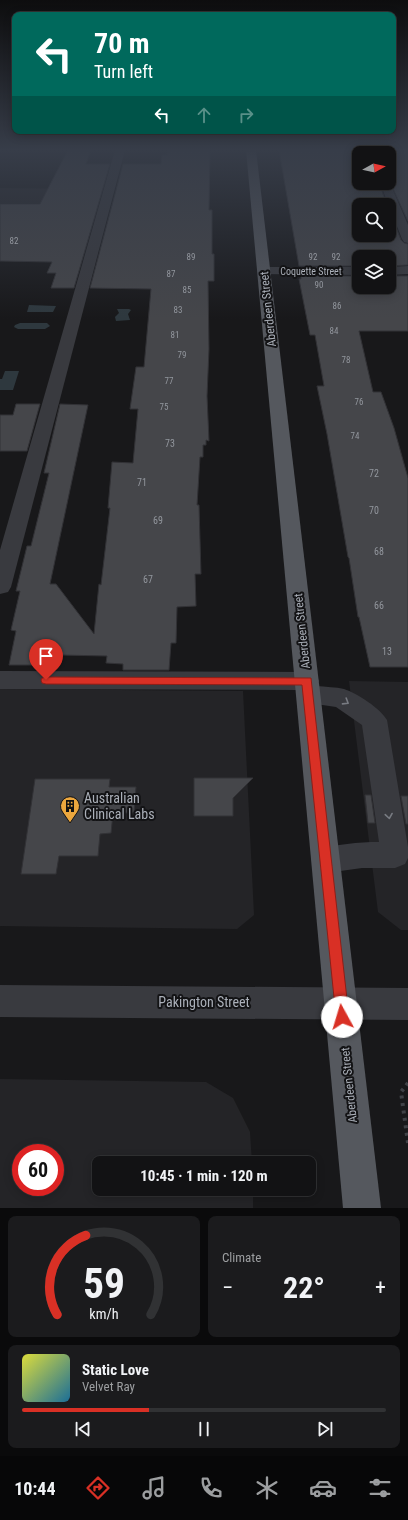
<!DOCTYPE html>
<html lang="en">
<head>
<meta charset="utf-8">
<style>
	body { margin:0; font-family:"Roboto Condensed",sans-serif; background:#1b1b1d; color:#f1f3f6; height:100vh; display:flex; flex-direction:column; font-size:15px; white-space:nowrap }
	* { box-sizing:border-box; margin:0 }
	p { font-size:13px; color:#9c9ea0 }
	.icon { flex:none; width:22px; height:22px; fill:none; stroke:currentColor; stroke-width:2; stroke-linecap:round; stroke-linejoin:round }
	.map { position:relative; height:1208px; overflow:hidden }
	.side { display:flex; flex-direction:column; gap:8px; padding:8px; background:#0a0a0b; flex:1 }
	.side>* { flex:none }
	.top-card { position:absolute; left:12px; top:12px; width:384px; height:122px; border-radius:8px; box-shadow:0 2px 10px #0003,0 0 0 1px #313234; background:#00695c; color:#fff; overflow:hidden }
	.needle { width:26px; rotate:82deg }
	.buttons { position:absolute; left:352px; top:146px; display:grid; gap:8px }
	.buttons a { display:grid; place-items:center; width:44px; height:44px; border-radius:8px; background:#121214; box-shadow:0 2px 10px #0003,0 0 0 1px #313234; font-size:20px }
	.speed { position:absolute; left:12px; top:1144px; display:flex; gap:8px; font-size:20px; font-weight:700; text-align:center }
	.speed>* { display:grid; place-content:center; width:52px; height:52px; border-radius:50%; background:#121214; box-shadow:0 2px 10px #0003,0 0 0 1px #313234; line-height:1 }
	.speed .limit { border:6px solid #d22; background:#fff; color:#111 }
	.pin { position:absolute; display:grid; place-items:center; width:34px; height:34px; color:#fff; margin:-41px -17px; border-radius:50% 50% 50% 0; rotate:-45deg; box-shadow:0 0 4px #0007 }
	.pin .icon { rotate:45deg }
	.me { position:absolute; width:44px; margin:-22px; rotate:354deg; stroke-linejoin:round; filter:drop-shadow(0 0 3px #0008) }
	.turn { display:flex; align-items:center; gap:14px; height:84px; padding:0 16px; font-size:18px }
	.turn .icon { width:52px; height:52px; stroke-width:2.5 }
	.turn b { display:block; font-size:28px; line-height:34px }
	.lanes { display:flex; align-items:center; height:38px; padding:0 16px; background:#0003; justify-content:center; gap:20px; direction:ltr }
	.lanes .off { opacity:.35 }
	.big { font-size:30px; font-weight:700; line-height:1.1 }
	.side .card { flex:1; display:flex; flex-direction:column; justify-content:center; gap:6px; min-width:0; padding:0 14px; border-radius:8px; background:#1b1b1d }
	.side .dial { align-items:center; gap:0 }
	.dial svg { height:104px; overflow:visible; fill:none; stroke:#313234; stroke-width:7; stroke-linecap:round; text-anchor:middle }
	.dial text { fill:#f1f3f6; stroke:none }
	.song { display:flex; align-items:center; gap:12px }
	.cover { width:48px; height:48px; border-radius:6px; background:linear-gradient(135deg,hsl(60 70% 55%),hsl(200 70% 35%)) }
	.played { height:4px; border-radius:2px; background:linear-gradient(90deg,#d93025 35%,#313234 35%) }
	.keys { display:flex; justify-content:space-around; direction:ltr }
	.heat { display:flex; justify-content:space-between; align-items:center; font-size:22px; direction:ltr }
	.side .tiles { flex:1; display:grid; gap:8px; grid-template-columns:1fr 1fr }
	.card:last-child { grid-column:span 2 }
	.trip { position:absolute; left:92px; top:1156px; width:224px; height:40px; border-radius:8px; background:#121214; box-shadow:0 2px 10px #0003,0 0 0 1px #313234; font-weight:700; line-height:40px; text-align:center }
	.menu { display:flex; height:64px; justify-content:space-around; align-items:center; background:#070708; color:#9c9ea0 }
	.menu .icon { width:28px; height:28px }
	.menu .active { color:#d93025 }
	.menu b { font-size:18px; color:#f1f3f6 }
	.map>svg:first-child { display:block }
</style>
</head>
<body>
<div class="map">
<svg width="408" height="1208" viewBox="0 0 408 1208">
	<rect width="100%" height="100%" fill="#18181a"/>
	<!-- built -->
	<g fill="#242427" fill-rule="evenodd">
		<polygon points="0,188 100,189 96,203 0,203"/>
		<polygon points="349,681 408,682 408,930 401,930 378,912"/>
		<polygon points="0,689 243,691 254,915 237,929 0,926"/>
		<path d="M0,1079L206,1082L233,1098L250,1132L252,1163H99V1189H253V1208H0ZM21,1153H55V1187H21Z"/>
	</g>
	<!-- water -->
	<g fill="#2e383e">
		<polygon points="29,305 56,306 53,312 27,312"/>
		<polygon points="117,309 129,309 131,310 128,314 130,320 116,321 115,317 119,313"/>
		<polygon points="20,323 47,323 50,326 45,329 18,329 14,327 15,325"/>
		<polygon points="5,371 19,371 13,390 0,390 0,379 2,379"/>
	</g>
	<!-- building -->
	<g fill="#45464a" stroke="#323236">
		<polygon points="68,150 91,150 86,164 110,164 74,288 51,288 56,273 47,273 52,262 0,261 0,204 40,204"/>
		<polygon points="279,150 365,150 365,153 359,153 359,183 379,183 387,205 359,205 359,235 389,235 389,210 401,240 404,243 408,244 408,265 389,266 389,257 359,257 359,266 299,266"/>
		<polygon points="378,150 408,150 408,221 389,180 389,153 378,153"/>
		<polygon points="168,151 210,151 209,210 212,210 212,254 214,254 214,281 208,281 209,349 207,396 209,441 206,440 206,445 203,445 203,457 200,457 197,505 199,505 201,574 195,574 196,606 177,607 176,643 171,643 169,670 123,670 123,664 106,663 107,656 60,655 59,665 9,665 16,631 11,630 20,591 16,591 27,546 31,546 49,473 44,473 60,404 88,405 50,584 56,584 94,634 99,584 101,585 110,508 108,508 112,462 133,463 138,409 130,409 136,367 144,367 151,289 90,288 123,164 161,164 162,155 167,155"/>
		<polygon points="301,276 359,276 359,287 389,287 389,276 408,276 408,331 359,331 373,392 381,392 394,428 408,478 408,667 370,667 359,617 358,617 349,558 348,557 327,434 317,386 324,386 315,335 310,335 299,279 301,279"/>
		<polygon points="16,404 40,404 27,451 0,451 0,415 13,415"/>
		<polygon points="194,778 253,778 233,798 233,816 194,816"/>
		<polygon points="35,779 110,779 109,787 136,787 134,813 113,813 111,833 100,834 98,856 59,856 56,874 21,874"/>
		<polygon points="365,795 371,795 375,823 368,823"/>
		<polygon points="401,796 408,796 408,824 406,824"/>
	</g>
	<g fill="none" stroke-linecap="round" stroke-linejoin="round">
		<!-- path -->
		<polyline stroke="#3f4146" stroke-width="4" stroke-dasharray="3 4.5" stroke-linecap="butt" points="408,1083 401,1092 408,1143"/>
		<!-- minor -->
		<g fill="#393a3f" fill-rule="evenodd">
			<polygon points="115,150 125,150 11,587 8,592 0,594 0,550"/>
			<polygon points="366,150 376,150 377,153 367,153"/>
			<polygon points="389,181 408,225 408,243 404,242 402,239 380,183 389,183"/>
			<polygon points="408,266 408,274 389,275 389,267"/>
			<polygon points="264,267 359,267 359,275 259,274 257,271 259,268"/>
			<path d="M0,671L307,672L316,675L319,681L316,686C326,687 336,687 344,689C357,693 381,709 387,720L408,847V858L405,864L395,868H362L326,873L316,869L312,860L316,851C336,844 358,842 379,842L362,725L336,707L309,703L300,701L297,694L299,690L0,689Z"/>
			<polygon points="0,985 408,988 408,1020 0,1017"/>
		</g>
		<!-- major -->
		<polygon fill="#55585e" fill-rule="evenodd" points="246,150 256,150 381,1208 343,1208"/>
	</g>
	<!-- one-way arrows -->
	<defs><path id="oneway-chevron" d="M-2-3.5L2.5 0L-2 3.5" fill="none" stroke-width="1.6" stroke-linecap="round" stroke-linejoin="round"/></defs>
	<g stroke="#787b82">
		<use href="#oneway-chevron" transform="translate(346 702) rotate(32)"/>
		<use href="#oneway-chevron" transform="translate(389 816) rotate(81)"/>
	</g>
	<!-- sky -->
	<linearGradient id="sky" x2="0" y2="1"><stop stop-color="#0d0d0e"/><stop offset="0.47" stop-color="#373d49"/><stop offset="1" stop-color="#373d49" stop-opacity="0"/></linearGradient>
	<rect width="408" height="319" fill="url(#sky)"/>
	<!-- route -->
	<polygon fill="#d93025" stroke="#8d1f18" points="46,677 311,678 349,1017 347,1022 342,1024 338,1022 336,1017 302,685 46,684 42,683 41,680 42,678"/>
	<!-- icons -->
	<defs>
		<g id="building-pin" transform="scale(1)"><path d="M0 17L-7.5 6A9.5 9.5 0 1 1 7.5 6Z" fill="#eca73e" stroke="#131315"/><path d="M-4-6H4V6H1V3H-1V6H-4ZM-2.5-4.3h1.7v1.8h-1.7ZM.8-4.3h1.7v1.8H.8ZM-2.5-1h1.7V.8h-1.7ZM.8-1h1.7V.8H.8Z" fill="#111"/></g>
	</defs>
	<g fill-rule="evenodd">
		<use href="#building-pin" x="70" y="806"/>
	</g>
	<g text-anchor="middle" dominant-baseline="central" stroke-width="4" stroke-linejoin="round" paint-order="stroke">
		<!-- far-number labels -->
		<g font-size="9" fill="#92969d">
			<text x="14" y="241">82</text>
			<text x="191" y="257">89</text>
			<text x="313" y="257">92</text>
			<text x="336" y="257">92</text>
			<text x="171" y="274">87</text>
			<text x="319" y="285">90</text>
			<text x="187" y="290">85</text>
			<text x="337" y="306">86</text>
			<text x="178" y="310">83</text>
			<text x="334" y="331">84</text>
			<text x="175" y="335">81</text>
			<text x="182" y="355">79</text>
			<text x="346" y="360">78</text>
			<text x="169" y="381">77</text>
			<text x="359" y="402">76</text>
			<text x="164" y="407">75</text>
			<text x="355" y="436">74</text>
		</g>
		<!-- far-street labels -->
		<g font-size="10" fill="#abb0b9" stroke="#131315">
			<text x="311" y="271">Coquette Street</text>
		</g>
		<!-- number labels -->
		<g font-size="10" fill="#92969d">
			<text x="170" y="443">73</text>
			<text x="374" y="473">72</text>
			<text x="142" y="482">71</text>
			<text x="374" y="510">70</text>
			<text x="158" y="520">69</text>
			<text x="379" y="551">68</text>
			<text x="148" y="579">67</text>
			<text x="379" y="605">66</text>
			<text x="387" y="651">13</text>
		</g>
		<!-- street labels -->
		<g font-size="12" fill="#abb0b9" stroke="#131315">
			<text transform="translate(268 309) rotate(-96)">Aberdeen Street</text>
			<text transform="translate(302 631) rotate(-96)">Aberdeen Street</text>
			<text transform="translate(349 1085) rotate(-96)">Aberdeen Street</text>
		</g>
		<!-- near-poi labels -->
		<g font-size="14" fill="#abb0b9" stroke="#131315" text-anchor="start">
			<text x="84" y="798">Australian<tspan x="84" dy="16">Clinical Labs</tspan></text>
		</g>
		<!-- near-street labels -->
		<g font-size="14" fill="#abb0b9" stroke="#131315">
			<text x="204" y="1002">Pakington Street</text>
		</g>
	</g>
</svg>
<div class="buttons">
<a><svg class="needle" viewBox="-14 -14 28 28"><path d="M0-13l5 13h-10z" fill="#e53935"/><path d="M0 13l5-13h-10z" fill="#9c9ea0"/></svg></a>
<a><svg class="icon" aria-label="search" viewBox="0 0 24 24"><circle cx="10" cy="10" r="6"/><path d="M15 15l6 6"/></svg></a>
<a><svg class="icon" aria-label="layers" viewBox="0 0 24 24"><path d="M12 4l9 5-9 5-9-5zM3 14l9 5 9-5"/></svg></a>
</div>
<div class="speed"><div class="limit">60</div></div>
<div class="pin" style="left:46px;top:680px;background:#d93025"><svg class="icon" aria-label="arrive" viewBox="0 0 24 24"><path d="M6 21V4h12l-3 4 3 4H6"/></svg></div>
<svg class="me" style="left:342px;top:1017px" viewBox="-20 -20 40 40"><circle r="19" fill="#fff"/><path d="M0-13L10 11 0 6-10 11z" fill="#d93025"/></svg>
<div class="trip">10:45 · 1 min · 120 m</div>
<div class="top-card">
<div class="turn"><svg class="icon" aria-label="left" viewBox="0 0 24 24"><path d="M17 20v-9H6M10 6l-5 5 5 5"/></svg><div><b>70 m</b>Turn left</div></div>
<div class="lanes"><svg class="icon" aria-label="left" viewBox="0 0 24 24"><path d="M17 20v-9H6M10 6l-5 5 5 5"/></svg><svg class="icon off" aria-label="ahead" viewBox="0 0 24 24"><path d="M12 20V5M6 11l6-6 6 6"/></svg><svg class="icon off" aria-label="right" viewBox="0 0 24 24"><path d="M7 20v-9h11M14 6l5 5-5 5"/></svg></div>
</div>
</div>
<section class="side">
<div class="tiles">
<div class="card dial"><svg viewBox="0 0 100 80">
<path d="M14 69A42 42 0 1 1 86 69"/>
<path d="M14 69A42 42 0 0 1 36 8" stroke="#d93025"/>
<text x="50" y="56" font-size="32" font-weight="700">59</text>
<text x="50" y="72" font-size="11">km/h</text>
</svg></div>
<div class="card"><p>Climate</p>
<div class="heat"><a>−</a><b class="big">22°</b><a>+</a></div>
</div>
<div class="card">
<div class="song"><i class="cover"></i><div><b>Static Love</b><p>Velvet Ray</p></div></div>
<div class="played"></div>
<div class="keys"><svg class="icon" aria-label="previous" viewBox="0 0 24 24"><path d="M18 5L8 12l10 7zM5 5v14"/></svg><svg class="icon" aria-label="pause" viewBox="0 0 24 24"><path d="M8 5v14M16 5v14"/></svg><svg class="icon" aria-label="next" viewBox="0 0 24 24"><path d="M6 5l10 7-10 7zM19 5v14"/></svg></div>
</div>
</div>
</section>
<nav class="menu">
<b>10:44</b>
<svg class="icon active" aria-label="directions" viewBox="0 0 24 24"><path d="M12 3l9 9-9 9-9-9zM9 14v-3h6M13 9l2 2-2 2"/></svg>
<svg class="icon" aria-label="music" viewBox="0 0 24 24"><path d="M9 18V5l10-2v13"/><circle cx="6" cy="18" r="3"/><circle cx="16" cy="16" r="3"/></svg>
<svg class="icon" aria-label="phone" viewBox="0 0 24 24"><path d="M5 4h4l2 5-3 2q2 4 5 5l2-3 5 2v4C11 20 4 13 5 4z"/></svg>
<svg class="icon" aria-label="climate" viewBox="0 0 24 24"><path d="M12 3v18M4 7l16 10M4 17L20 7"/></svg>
<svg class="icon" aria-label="car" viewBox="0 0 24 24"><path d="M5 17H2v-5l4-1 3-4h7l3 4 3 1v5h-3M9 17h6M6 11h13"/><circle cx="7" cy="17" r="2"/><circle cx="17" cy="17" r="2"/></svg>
<svg class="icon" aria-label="filters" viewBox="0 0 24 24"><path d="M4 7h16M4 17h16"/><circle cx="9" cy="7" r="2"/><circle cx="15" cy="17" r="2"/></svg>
</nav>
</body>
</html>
